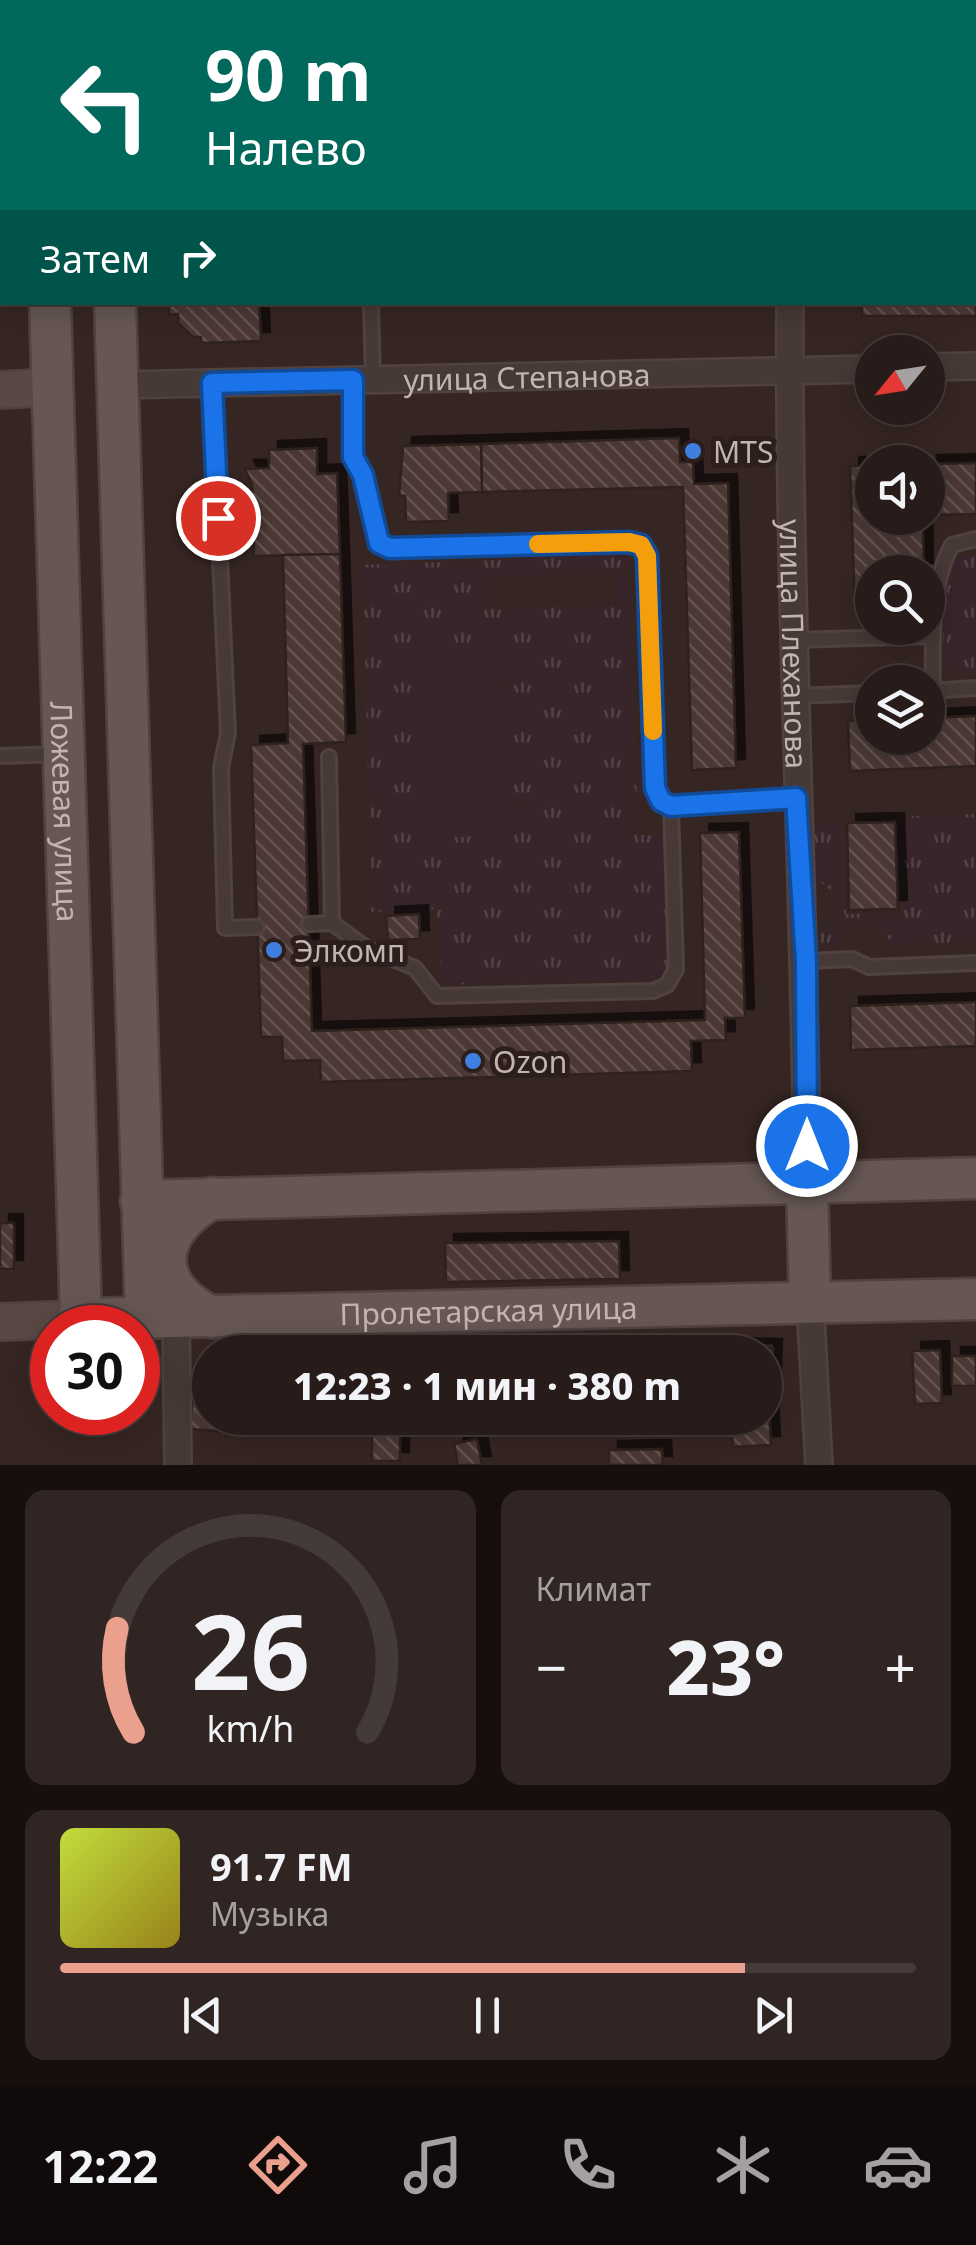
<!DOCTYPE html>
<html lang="ru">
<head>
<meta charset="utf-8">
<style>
	body { margin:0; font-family:"Noto Sans",sans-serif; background:#302523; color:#f1f3f6; height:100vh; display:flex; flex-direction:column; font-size:38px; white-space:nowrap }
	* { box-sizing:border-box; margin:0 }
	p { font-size:32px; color:#a5a1a2 }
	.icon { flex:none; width:55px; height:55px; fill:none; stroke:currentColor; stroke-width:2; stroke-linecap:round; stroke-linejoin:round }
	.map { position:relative; height:1465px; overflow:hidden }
	.drawer { display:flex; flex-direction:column; gap:25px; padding:25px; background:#160f0e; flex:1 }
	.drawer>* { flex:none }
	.banner { position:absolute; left:0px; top:0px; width:978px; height:305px; box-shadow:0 5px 25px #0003,0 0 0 2px #443a39; background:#00695c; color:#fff; overflow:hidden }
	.needle { width:65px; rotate:240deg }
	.controls { position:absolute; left:855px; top:335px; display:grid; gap:20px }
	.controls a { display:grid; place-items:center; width:90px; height:90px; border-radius:50%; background:#281c1a; box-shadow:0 5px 25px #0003,0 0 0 2px #443a39; font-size:50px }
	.speed { position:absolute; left:30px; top:1305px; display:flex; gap:20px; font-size:50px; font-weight:700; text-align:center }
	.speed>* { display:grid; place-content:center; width:130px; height:130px; border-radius:50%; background:#281c1a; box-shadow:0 5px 25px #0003,0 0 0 2px #443a39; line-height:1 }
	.speed .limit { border:15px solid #d22; background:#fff; color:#111 }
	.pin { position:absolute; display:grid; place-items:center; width:85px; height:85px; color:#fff; margin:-42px; border:5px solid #fff; border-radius:50%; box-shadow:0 2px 10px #0007 }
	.me { position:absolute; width:110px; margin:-55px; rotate:0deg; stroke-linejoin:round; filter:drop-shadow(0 0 8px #0008) }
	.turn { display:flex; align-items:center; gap:35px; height:210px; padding:0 40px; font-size:45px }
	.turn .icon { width:130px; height:130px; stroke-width:2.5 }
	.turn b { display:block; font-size:70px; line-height:85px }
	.then { display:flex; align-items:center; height:95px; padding:0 40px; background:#0003; gap:20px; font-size:38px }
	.big { font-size:75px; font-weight:800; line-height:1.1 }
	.drawer .tile { flex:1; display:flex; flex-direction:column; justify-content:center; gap:15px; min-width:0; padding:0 35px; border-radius:20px; background:#302523 }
	.drawer .dial { align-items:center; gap:0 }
	.dial svg { height:260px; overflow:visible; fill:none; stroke:#443a39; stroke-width:7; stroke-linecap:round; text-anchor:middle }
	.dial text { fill:#f1f3f6; stroke:none }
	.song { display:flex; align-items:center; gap:30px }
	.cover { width:120px; height:120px; border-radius:15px; background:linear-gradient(135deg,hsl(70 70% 55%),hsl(50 70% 35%)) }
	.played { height:10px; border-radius:5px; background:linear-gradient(90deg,#eba08d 80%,#443a39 80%) }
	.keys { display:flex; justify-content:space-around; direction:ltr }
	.heat { display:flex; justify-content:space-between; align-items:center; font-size:55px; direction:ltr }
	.drawer .tiles { flex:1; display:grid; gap:25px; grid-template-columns:1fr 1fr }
	.tile:last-child { grid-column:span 2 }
	.trip { position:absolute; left:192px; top:1335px; width:590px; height:100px; border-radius:50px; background:#281c1a; box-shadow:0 5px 25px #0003,0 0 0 2px #443a39; font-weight:800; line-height:100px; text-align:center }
	.menu { display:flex; height:160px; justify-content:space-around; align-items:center; background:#100b0a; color:#a5a1a2 }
	.menu .icon { width:70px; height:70px }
	.menu .active { color:#eba08d }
	.menu b { font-size:45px; color:#f1f3f6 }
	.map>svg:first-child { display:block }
</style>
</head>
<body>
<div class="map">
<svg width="976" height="1465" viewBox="0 0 976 1465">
	<defs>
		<pattern id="grass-tufts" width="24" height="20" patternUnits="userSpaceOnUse" patternTransform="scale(2.5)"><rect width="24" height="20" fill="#37252a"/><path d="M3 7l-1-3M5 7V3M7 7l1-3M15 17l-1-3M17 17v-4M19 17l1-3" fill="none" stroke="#524246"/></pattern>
		<pattern id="building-back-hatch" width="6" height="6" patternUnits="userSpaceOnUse" patternTransform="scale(2.5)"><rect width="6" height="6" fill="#4c3935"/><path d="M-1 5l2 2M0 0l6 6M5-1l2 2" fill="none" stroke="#645350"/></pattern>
		<filter id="shadow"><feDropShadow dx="9" dy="-9" stdDeviation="0" flood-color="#0009"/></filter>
	</defs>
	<rect width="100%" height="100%" fill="#362623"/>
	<!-- grass -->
	<g fill="url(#grass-tufts)" fill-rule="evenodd">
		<path d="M628,555L638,835H665L669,969L658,979L442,985L437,909L371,912L363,565ZM616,574L617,605L492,609V577ZM507,651L515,834L420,838L411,656Z"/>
		<polygon points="976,556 976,673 948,672 944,663 942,567 953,557"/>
		<polygon points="976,814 976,943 894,944 877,927 845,928 834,947 816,948 816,938 835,923 833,892 811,875 811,824 843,824 846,914 901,913 898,822 913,816"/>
	</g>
	<!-- pitch -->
	<polygon fill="#37252a" points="507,651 515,835 419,838 411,656"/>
	<!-- building -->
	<g fill="url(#building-back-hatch)" stroke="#2d201e" stroke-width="2.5" filter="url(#shadow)">
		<rect x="381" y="0" width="113" height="2"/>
		<polygon points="976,267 976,316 862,316 862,302 975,302"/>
		<polygon points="168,302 259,302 261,341 201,343 201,337 193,337 178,323 178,314 169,315"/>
		<polygon points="679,438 680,462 693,462 694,484 728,483 736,768 692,770 683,487 482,492 481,444"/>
		<polygon points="481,444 482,492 448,493 449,521 406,522 405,496 399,496 403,446"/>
		<polygon points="317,448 317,474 337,473 340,554 254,556 252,484 245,469 269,468 269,450"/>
		<polygon points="976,463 976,514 928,515 928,464"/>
		<polygon points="850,466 872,466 872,518 923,518 924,572 872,572 872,609 855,610"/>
		<polygon points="340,554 346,742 303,744 312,1031 705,1020 700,833 739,832 745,1018 725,1018 726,1040 691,1041 692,1071 321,1082 320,1060 283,1061 282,1037 261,1037 251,745 288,743 283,555"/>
		<polygon points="976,716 976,766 850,771 848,721 872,720 872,738 928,738 928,718"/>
		<polygon points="895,822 898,909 849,910 847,823"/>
		<polygon points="419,914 420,939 388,940 386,916"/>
		<polygon points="976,1002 976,1046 851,1050 850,1006"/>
		<rect x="0" y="1223" width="14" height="46"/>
		<polygon points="619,1241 620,1279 446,1282 445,1243"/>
		<polygon points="731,1347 773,1348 772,1383 765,1383 765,1352 731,1352"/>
		<polygon points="940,1350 942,1403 915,1404 912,1351"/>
		<rect x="952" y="1356" width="24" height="30"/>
		<polygon points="195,1364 210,1365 210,1418 262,1418 260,1434 190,1429"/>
		<polygon points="769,1410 771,1445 733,1447 731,1418 765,1418"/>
		<rect x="372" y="1418" width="28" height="43"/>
		<polygon points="535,1418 568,1418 569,1431 536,1433"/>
		<polygon points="477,1439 482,1465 458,1465 454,1444"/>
		<polygon points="662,1449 663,1465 609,1465 609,1450"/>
	</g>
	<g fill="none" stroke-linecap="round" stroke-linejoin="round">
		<!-- lane casing -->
		<g stroke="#504240" stroke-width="18">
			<g id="lane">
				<polyline points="319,0 319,2"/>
				<polyline points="523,0 523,2"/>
				<polyline points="931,0 931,2"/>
				<polyline points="975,4 976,4"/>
				<polyline points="371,302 373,380"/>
				<polyline points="353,380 353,457 363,475 379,543 390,549 629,541 641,545 647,556 655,788 661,801 671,806 796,798"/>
				<polyline points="212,383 228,733 221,768 225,928 257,927"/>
				<polyline points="792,640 933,636"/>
				<polyline points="929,691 976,688"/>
				<path d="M933,691C933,644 929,587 952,545L976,539"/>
				<polyline points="795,696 872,693"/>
				<polyline points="0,756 61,754"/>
				<polyline points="329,757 332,923"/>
				<polyline points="309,924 332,923 368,949 415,968 437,996 653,991 667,985 676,969 671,806"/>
				<polyline points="806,961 852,959 869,967 976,963"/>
			</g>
		</g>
		<!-- street casing -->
		<g stroke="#504240" stroke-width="30">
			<g id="street">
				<polyline points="791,2 791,0"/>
				<path id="s1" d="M790,302C788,596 805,889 807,1183"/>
				<polyline points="928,367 976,366"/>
				<path id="s2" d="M119,385L872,369"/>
				<polyline points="810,1301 819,1465"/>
				<polyline points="176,1317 178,1465"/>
			</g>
		</g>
		<!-- secondary casing -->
		<g stroke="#504240" stroke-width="40">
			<g id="secondary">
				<polyline points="0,390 53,387"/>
				<polyline points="0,1322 81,1319"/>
			</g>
		</g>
		<!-- primary casing -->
		<g stroke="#504240" stroke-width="45">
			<g id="primary">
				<polyline points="40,0 40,2"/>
				<polyline points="103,0 103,2"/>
				<path id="s3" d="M50,302L81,1319L976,1299"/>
				<polyline points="115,302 146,1318"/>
				<polyline points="807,1183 810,1301"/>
				<polyline points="141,1201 976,1178"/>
				<path d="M212,1317C147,1286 153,1231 212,1198"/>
			</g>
		</g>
		<!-- lane -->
		<use href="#lane" stroke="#463936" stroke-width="12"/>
		<!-- street -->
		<use href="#street" stroke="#463936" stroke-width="25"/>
		<!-- secondary -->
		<use href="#secondary" stroke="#594945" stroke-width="35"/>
		<!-- primary -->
		<use href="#primary" stroke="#665754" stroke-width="40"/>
	</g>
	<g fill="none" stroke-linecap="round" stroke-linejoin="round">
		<!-- route casing -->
		<g stroke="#114b97" stroke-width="25">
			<polyline id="route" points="218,518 212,383 353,380 353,457 363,475 379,543 390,548 629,542 641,545 647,556 655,788 661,801 671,806 796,798 806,961 807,1146"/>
		</g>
		<!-- route -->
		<use href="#route" stroke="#1a73e8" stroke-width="18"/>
		<!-- slow -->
		<polyline stroke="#f59e0b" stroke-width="18" points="538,544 629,542 641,545 647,556 653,731"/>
	</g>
	<!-- markers -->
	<g fill="#3f7fe0" stroke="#2b1e1c" stroke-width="4">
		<circle cx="693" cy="451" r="10"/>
		<circle cx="274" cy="950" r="10"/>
		<circle cx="473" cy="1061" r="10"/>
	</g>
	<g text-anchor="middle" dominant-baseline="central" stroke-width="10" stroke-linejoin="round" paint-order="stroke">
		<!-- street labels -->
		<g font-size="30" fill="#c3b4b1" stroke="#2b1e1c">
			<text stroke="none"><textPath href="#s2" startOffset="408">улица Степанова</textPath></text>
			<text stroke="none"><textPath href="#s1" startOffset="342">улица Плеханова</textPath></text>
			<text stroke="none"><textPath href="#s3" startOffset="510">Ложевая улица</textPath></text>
			<text stroke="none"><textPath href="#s3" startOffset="1425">Пролетарская улица</textPath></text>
		</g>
		<!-- poi labels -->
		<g font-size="30" fill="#c3b4b1" stroke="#2b1e1c" text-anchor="start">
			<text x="713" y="451">MTS</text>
			<text x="294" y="950">Элкомп</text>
			<text x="493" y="1061">Ozon</text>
		</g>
	</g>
</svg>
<div class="controls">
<a><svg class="needle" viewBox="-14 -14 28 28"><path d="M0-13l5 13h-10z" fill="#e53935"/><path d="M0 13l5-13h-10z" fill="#a5a1a2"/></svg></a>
<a><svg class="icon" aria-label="sound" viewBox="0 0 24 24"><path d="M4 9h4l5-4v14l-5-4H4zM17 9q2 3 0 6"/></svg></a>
<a><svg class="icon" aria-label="search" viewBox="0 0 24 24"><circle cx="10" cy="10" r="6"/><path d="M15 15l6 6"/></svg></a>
<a><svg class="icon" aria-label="layers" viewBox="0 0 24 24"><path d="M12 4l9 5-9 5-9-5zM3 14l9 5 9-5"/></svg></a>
</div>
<div class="speed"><div class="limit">30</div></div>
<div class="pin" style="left:218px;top:518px;background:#d93025"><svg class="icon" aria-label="arrive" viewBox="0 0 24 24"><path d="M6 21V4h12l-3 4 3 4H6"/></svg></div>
<svg class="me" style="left:807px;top:1146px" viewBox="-20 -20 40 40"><circle r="17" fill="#1a73e8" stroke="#fff" stroke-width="3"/><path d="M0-11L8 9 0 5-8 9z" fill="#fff"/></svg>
<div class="trip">12:23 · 1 мин · 380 m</div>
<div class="banner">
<div class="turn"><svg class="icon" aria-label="left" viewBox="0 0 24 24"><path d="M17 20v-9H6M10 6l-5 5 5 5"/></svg><div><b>90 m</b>Налево</div></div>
<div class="then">Затем<svg class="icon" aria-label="right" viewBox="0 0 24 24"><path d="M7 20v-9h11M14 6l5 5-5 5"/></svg></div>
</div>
</div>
<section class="drawer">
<div class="tiles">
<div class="tile dial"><svg viewBox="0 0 100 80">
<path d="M14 69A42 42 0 1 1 86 69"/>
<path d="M14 69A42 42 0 0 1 9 37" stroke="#eba08d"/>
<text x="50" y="56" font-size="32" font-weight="700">26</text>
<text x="50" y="72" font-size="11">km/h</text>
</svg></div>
<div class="tile"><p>Климат</p>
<div class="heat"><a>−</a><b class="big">23°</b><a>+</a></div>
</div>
<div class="tile">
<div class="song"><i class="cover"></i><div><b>91.7 FM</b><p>Музыка</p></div></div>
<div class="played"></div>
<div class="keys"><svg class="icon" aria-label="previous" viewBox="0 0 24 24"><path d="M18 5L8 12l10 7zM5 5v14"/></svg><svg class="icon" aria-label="pause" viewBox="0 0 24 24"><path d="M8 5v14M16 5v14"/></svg><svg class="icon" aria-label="next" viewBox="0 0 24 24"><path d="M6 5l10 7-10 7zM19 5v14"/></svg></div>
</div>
</div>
</section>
<nav class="menu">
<b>12:22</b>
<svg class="icon active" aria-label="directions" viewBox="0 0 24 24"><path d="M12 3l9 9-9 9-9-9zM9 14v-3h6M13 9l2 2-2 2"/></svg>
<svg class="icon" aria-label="music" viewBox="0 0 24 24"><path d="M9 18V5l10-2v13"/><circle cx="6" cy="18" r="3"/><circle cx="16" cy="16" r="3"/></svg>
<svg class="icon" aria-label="phone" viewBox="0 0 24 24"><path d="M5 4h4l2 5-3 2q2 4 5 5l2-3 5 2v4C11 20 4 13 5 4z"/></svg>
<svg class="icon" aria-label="climate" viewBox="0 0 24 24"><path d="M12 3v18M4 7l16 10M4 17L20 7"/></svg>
<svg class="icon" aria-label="car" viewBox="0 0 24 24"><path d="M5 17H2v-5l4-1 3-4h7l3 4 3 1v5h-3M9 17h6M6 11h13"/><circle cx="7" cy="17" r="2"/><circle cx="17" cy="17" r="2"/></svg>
</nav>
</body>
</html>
